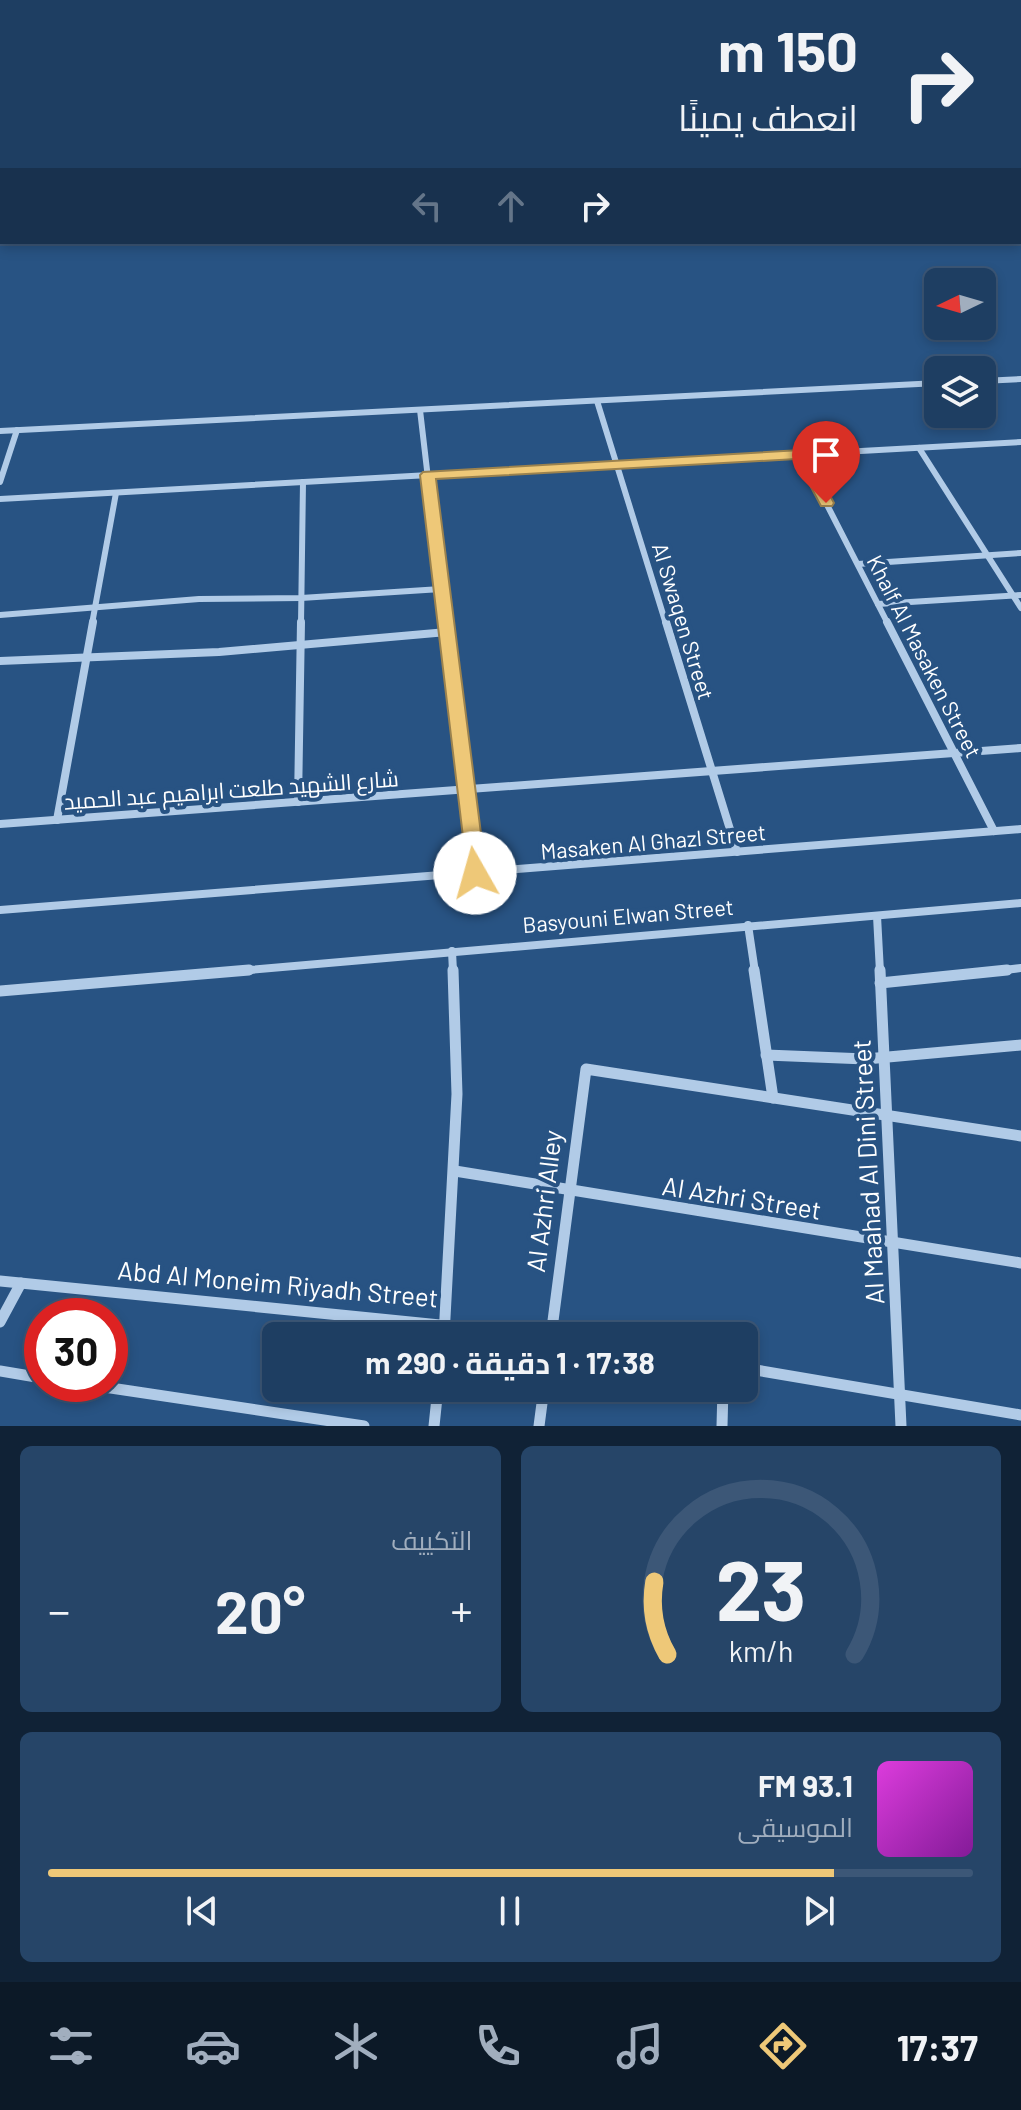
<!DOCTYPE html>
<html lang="ar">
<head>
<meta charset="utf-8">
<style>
	body { margin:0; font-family:Barlow,Cairo,sans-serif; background:#264568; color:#f1f3f6; direction:rtl; height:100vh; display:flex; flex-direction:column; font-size:30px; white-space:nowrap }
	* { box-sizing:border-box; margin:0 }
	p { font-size:26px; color:#a1aebe }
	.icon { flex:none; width:44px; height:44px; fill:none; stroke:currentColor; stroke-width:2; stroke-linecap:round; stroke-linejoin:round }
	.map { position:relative; height:1426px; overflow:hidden; direction:ltr }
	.details { display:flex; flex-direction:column; gap:20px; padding:20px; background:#102236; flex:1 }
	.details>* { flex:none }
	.guide { position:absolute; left:0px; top:0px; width:1022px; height:244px; box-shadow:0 4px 12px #0003,0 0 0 2px #3c5777; direction:rtl; background:#1e3e62; color:#f1f3f6; overflow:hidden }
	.needle { width:52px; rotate:265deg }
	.buttons { position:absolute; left:924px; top:268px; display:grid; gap:16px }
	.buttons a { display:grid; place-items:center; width:72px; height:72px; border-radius:12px; background:#1e3e62; box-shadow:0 4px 12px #0003,0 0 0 2px #3c5777; font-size:40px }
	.speed { position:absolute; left:24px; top:1298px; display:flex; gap:16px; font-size:40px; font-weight:700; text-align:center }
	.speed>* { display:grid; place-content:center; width:104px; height:104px; border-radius:50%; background:#1e3e62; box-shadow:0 4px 12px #0003,0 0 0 2px #3c5777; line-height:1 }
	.speed .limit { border:12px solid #d22; background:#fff; color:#111 }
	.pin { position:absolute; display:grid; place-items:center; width:68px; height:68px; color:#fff; margin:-82px -34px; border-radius:50% 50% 50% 0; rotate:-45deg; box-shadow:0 0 8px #0007 }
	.pin .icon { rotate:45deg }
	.me { position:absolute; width:88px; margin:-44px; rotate:353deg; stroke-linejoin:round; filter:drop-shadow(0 0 6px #0008) }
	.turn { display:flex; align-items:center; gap:28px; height:168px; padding:0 32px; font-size:36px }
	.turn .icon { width:104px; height:104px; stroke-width:2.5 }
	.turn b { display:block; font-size:56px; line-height:68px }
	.lanes { display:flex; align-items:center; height:76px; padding:0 32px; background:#0003; justify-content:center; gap:40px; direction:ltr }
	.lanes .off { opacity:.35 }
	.big { font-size:60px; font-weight:700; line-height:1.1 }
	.details .card { flex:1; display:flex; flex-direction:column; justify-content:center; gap:12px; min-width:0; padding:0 28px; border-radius:12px; background:#264568 }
	.details .dial { align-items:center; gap:0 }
	.dial svg { height:208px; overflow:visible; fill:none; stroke:#3c5777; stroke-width:7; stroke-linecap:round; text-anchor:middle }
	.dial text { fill:#f1f3f6; stroke:none }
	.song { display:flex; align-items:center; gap:24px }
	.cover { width:96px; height:96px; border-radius:12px; background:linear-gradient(135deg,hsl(300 70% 55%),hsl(290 70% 35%)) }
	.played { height:8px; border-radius:4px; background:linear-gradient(90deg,#eec878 85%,#3c5777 85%) }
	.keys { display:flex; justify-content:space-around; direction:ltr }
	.heat { display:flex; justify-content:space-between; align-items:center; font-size:44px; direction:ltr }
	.details .tiles { flex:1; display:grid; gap:20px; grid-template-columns:1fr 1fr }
	.card:last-child { grid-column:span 2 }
	.trip { position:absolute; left:262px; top:1322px; width:496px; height:80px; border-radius:12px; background:#1e3e62; box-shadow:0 4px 12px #0003,0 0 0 2px #3c5777; font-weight:700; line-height:80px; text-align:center; direction:rtl }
	.menu { display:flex; height:128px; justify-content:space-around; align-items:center; background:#0c1927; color:#a1aebe }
	.menu .icon { width:56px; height:56px }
	.menu .current { color:#eec878 }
	.menu b { font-size:36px; color:#f1f3f6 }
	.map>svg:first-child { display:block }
</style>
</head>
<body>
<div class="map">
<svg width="1021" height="1426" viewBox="0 0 1021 1426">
	<rect width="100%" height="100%" fill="#285383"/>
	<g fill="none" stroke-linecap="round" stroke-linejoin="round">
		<!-- minor-far2 -->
		<g stroke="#b1cbe7" stroke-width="6">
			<polyline points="982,381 1021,379"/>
			<polyline points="597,401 666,624"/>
			<polyline points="420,410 445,624"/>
			<polyline points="0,431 938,383"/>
			<polyline points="919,448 1021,608"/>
			<polyline points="801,454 888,624"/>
			<polyline points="0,482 17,430"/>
			<polyline points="0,499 1021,442"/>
			<polyline points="858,564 1021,553"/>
			<polyline points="878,604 1021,595"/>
			<polyline points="0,615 199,599 301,598 441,589"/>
			<polyline points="92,624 116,493"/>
			<polyline points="301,624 303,482"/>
		</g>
		<!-- minor-far1 -->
		<g stroke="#b1cbe7" stroke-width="8">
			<polyline points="445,622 475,873"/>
			<polyline points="666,622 737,852"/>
			<polyline points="887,622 994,831"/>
			<polyline points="0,661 219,652 447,632"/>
			<polyline points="298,802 301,622"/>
			<polyline points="57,820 93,622"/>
			<polyline points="0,824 1021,748"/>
			<polyline points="0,910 1021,829"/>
			<polyline points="877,916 880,972"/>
			<polyline points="748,925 755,972"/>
			<polyline points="452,951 453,972"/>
			<polyline points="226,972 1021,903"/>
			<polyline points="988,972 1021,968"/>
		</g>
		<!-- minor -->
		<g stroke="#b1cbe7" stroke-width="11">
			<polyline points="754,970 773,1098"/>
			<polyline points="880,970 901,1426"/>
			<polyline points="880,983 1007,970"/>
			<polyline points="0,991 249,970"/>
			<polyline points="766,1055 866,1059 1021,1045"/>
			<polyline points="455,1171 1021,1263"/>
			<polyline points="0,1281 551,1336"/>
			<polyline points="0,1322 21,1283"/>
			<polyline points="444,1336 457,1094 453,970"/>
			<polyline points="551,1336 586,1069 1021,1136"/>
			<polyline points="744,1368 1021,1415"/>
			<polyline points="0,1371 42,1378"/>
			<polyline points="84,1384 364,1426"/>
			<polyline points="434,1426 438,1388"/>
			<polyline points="539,1426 544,1388"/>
			<polyline points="722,1426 723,1388"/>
		</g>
	</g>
	<!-- route -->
	<polygon fill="#eec878" stroke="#9b824e" stroke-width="2" points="801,450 808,454 834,503 832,506 821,506 796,459 436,479 486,873 483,879 468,879 420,475 423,472"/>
	<g text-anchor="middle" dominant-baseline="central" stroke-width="8" stroke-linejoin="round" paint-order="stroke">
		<!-- street labels -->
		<g font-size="22" fill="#fff" stroke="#285383">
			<text transform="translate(684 621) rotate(73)">Al Swaqen Street</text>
			<text transform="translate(925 656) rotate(63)">Khalf Al Masaken Street</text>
			<text transform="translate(231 789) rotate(-4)">شارع الشهيد طلعت ابراهيم عبد الحميد</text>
			<text transform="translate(653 841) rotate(-5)">Masaken Al Ghazl Street</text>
			<text transform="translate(628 915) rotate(-5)">Basyouni Elwan Street</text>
		</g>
		<!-- near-street labels -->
		<g font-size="26" fill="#fff" stroke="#285383">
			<text transform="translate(867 1172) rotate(-93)">Al Maahad Al Dini Street</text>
			<text transform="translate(742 1197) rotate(9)">Al Azhri Street</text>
			<text transform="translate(543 1201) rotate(-83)">Al Azhri Alley</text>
			<text transform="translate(278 1283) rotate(5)">Abd Al Moneim Riyadh Street</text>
		</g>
	</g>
</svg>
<div class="buttons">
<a><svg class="needle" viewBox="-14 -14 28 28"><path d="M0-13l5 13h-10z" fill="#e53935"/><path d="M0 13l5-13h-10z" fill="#a1aebe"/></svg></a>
<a><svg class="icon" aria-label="layers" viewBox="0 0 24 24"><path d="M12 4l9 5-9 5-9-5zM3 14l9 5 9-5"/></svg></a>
</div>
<div class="speed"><div class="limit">30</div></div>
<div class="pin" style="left:826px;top:503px;background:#d93025"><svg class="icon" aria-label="arrive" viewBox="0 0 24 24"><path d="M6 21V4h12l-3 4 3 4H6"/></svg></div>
<svg class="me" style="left:475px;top:873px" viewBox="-20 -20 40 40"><circle r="19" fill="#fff"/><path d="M0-13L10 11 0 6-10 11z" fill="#eec878"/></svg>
<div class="trip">17:38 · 1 دقيقة · 290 m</div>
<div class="guide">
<div class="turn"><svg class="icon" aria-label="right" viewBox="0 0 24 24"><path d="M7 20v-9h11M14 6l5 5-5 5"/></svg><div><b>150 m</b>انعطف يمينًا</div></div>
<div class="lanes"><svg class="icon off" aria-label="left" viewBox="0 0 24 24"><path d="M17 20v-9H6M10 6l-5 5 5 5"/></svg><svg class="icon off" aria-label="ahead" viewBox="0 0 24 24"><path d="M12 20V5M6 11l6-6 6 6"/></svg><svg class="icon" aria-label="right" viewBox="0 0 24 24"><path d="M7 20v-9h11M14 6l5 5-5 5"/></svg></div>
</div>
</div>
<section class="details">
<div class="tiles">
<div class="card dial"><svg viewBox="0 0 100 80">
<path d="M14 69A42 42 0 1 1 86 69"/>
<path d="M14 69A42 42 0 0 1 9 41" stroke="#eec878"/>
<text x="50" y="56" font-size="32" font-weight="700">23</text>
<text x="50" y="72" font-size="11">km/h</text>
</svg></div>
<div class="card"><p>التكييف</p>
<div class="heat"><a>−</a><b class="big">20°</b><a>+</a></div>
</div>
<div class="card">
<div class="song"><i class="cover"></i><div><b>93.1 FM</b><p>الموسيقى</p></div></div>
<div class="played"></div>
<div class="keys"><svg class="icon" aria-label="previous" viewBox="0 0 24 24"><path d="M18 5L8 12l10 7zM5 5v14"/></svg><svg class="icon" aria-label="pause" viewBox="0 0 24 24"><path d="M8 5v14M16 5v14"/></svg><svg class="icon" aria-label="next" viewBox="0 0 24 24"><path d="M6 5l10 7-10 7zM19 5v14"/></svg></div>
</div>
</div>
</section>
<nav class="menu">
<b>17:37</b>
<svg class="icon current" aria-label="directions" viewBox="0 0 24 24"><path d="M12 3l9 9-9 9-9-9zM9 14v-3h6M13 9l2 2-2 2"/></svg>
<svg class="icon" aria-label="music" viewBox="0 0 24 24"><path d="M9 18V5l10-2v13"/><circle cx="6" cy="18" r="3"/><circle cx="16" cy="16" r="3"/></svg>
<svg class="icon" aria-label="phone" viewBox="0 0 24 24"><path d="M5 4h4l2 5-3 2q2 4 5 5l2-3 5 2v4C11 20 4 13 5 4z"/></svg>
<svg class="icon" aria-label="climate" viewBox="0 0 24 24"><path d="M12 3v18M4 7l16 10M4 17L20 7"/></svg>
<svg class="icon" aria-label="car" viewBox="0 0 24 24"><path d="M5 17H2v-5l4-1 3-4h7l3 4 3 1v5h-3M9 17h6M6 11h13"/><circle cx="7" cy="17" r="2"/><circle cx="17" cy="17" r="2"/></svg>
<svg class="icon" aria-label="filters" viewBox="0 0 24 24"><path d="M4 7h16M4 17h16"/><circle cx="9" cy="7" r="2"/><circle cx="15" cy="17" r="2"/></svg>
</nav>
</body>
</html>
